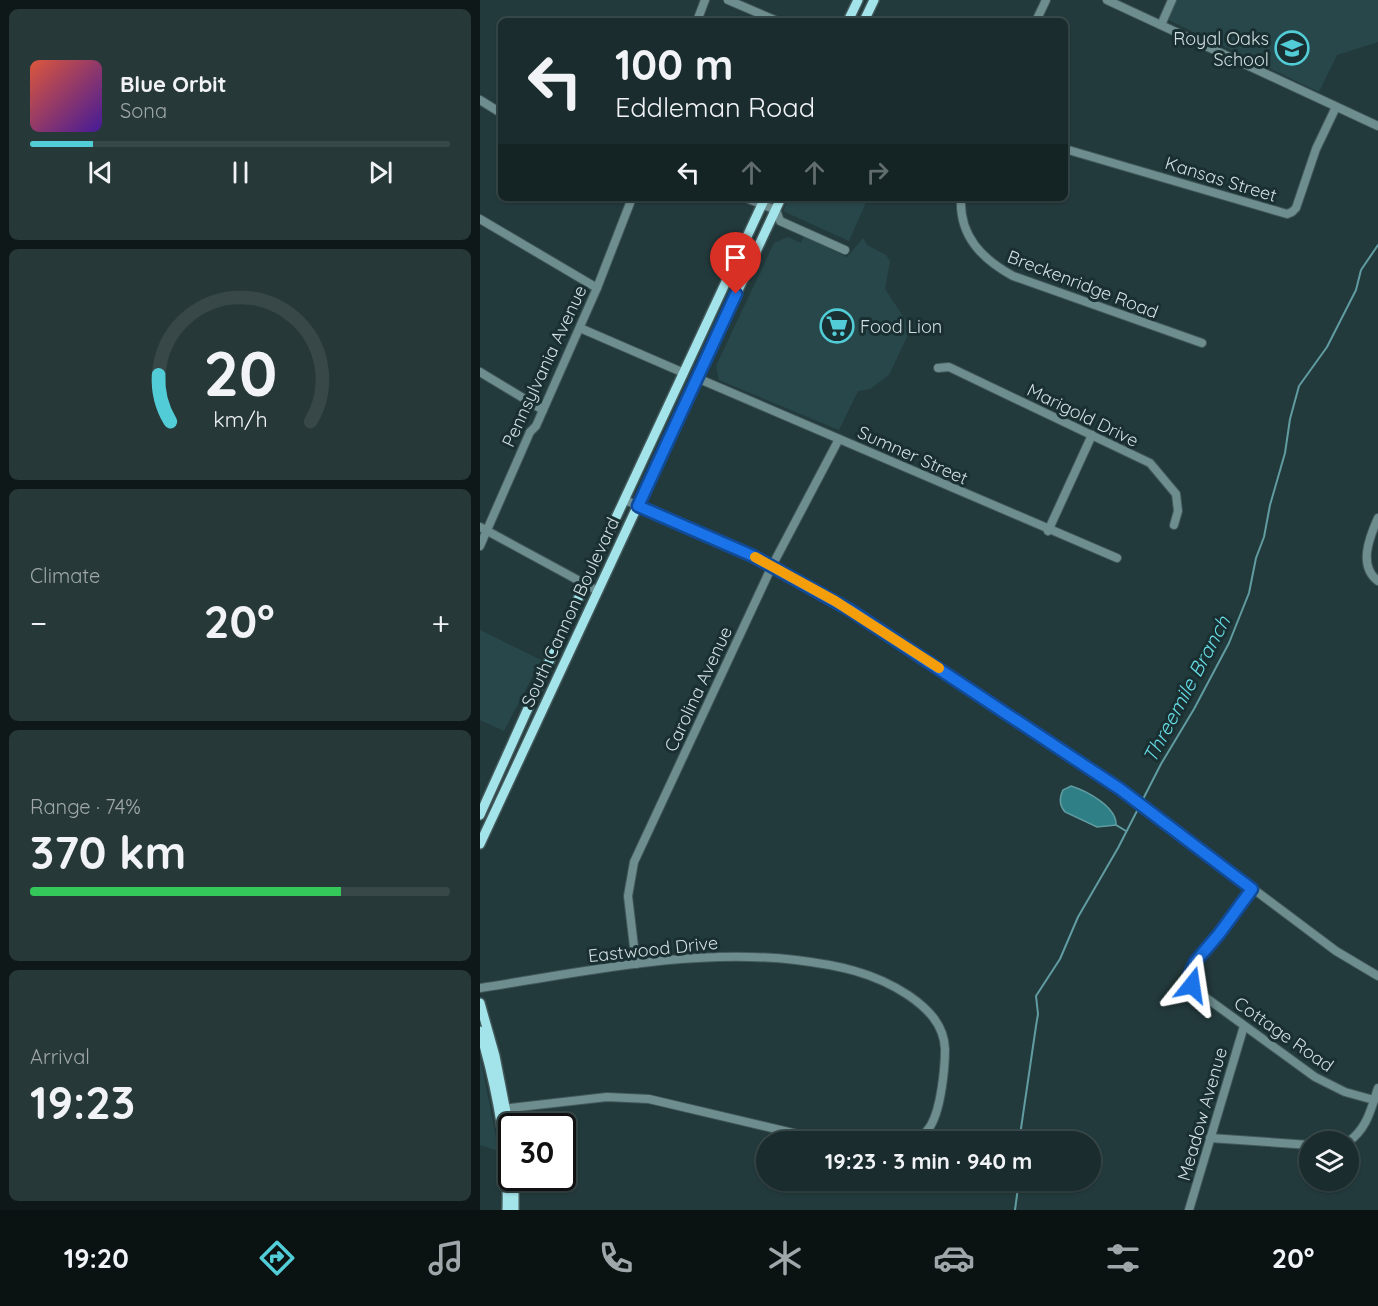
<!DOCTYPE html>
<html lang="en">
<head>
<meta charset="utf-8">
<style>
	body { margin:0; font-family:Quicksand,sans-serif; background:#273839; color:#f1f3f6; height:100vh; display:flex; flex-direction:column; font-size:22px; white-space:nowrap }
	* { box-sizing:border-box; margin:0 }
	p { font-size:20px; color:#9fa7aa }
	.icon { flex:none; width:33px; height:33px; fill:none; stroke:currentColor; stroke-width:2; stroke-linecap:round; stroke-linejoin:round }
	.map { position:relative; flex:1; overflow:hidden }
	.panel { display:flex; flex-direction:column; gap:9px; padding:9px; background:#0e1819; width:480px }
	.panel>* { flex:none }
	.top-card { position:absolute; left:18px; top:18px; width:570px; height:183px; border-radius:9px; box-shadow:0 2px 4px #0004,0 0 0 2px #384849; background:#1a2c2d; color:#f1f3f6; overflow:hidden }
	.controls { position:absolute; left:819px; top:1131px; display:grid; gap:12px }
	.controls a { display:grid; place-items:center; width:60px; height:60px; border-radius:50%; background:#1a2c2d; box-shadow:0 2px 4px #0004,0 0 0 2px #384849; font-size:30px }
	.speed { position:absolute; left:18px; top:1113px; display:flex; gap:12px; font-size:30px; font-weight:700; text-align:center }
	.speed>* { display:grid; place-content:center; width:78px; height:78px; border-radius:50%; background:#1a2c2d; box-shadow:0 2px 4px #0004,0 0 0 2px #384849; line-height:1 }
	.speed .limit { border:3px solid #111; border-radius:9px; background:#fff; color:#111 }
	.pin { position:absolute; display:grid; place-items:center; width:51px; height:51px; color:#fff; margin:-62px -26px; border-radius:50% 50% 50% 0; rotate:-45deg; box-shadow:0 0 6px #0007 }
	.pin .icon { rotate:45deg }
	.me { position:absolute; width:66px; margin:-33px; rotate:15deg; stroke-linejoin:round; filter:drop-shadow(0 0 4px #0008) }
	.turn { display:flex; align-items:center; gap:21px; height:126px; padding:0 18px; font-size:27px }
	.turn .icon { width:78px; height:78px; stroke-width:2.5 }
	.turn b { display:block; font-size:42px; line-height:51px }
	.lanes { display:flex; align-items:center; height:57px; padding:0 18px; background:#0003; justify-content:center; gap:30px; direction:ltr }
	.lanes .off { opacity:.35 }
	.big { font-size:45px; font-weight:700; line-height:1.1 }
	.panel .tile { flex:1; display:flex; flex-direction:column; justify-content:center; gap:9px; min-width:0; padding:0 21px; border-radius:9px; background:#273839 }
	.panel .dial { align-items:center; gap:0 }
	.dial svg { height:156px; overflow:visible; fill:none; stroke:#384849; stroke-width:7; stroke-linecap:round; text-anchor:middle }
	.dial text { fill:#f1f3f6; stroke:none }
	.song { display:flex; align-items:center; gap:18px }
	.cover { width:72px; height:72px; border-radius:9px; background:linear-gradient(135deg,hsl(10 70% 55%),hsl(260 70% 35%)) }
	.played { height:6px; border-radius:3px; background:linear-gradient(90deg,#52ccd6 15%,#384849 15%) }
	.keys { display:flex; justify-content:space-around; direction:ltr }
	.heat { display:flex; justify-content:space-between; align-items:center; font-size:33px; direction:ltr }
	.charge { height:9px; border-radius:4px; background:linear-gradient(90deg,#34c759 74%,#384849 0) }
	.trip { position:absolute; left:276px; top:1131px; width:345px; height:60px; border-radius:30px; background:#1a2c2d; box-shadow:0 2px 4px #0004,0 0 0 2px #384849; font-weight:700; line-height:60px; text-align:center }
	.tabs { display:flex; height:96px; justify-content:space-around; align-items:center; background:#0a1212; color:#9fa7aa }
	.tabs .icon { width:42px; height:42px }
	.tabs .current { color:#52ccd6 }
	.tabs b { font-size:27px; color:#f1f3f6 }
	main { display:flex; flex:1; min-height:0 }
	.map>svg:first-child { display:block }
</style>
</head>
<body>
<main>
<section class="panel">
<div class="tile">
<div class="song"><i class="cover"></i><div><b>Blue Orbit</b><p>Sona</p></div></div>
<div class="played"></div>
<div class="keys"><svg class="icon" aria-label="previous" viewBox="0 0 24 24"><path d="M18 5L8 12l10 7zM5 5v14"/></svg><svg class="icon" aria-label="pause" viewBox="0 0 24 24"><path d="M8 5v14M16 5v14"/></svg><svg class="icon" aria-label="next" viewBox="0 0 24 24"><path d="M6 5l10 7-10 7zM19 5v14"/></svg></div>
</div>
<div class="tile dial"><svg viewBox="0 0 100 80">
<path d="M14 69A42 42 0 1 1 86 69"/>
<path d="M14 69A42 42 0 0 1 8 45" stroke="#52ccd6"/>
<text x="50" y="56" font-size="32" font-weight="700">20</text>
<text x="50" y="72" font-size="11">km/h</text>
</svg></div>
<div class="tile"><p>Climate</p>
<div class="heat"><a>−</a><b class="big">20°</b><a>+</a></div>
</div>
<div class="tile"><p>Range · 74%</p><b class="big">370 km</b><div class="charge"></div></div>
<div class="tile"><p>Arrival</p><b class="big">19:23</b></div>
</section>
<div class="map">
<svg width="898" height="1210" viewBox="0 0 898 1210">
	<rect width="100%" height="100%" fill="#233a3c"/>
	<!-- built -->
	<g fill="#28474a">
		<polygon points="687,0 898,0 898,42 857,55 839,92 680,16"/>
		<polygon points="309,198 388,198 369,241 303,211"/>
		<polygon points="324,236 367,257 383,238 387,245 406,255 410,261 405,289 431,328 409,375 390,389 378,391 359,430 239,380 236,366 294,243 308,237 321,243"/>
		<polygon points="0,630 61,660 24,731 0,720"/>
		<polygon points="0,1056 16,1137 18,1151 0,1145"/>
	</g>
	<!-- water -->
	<path fill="#2f7f86" stroke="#609ca1" stroke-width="1.5" d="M591,786C607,791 637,807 636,825L617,827L585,812C579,805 579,798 583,790Z"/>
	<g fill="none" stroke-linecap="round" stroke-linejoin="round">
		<!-- stream -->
		<g stroke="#609ca1" stroke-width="2">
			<polyline points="636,825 646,831"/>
			<polyline points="539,1142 556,1026 558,1014 556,996 580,959 598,917 638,848 681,764 714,709 749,643 769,593 776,558 784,537 790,505 805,453 810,419 819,386 847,347 876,290 881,270 898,245"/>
			<polyline points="535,1210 539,1180"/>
		</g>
		<!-- minor casing -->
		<g stroke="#42585a" stroke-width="10">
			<g id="minor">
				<polyline points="248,0 297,21"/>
				<polyline points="627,0 898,126"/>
				<polyline points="217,21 225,0"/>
				<polyline points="556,21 566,0"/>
				<polyline points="681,25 692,0"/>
				<polyline points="0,100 21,113"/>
				<polyline points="585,149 807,214 812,212 816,208 836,149 856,107"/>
				<polyline points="266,198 296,210 300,221 365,250"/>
				<path d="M481,198C479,236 502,259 533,276L722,343"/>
				<polyline points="0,219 117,288"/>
				<polyline points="100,328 204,373"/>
				<polyline points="458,368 469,367 670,463 696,494 698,511 694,525"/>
				<polyline points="0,372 63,410"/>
				<polyline points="217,378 637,558"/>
				<polyline points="145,500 254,547 292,566 384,619 640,789 856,951 898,976"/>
				<path d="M898,518C889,538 878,566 898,581"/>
				<polyline points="0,527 118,591"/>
				<polyline points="568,531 612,435"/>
				<polyline points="0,546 50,432 56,426 117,288 152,198"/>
				<polyline points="772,889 712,966 709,976 712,985 725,997 835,1077 865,1092 894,1100"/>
				<polyline points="156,964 148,896 154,862 292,566 359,439"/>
				<path d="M0,988C105,972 210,948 316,960C357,965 393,972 428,995C447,1008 464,1024 465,1049C465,1068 461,1108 451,1125C447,1132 442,1136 436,1142"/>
				<polyline points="22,1109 127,1097 169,1099 351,1142"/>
				<polyline points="730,1138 830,1145"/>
				<path d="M868,1142C887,1129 891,1109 898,1088"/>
				<polyline points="709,1210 764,1026"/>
			</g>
		</g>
		<!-- major casing -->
		<g stroke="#42585a" stroke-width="12">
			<g id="major">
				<polyline points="368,21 378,0"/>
				<polyline points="384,21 394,0"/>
				<polyline points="0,815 77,644 285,198"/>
				<polyline points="0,844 301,198"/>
				<polyline points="0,1003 15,1056 32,1143"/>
				<path d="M0,1031C17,1089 29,1150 27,1210"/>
				<polyline points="34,1178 34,1210"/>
			</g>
		</g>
		<!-- minor -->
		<use href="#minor" stroke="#6e8d8f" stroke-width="8"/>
		<!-- major -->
		<use href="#major" stroke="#a3e4ea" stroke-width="9"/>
	</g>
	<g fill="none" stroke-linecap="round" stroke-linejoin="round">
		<!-- route casing -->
		<g stroke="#114b97" stroke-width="15">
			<polyline id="route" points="256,294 158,506 273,556 370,610 640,789 772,889 739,934 715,962 709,976 712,985"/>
		</g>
		<!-- route -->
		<use href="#route" stroke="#1a73e8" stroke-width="10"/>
		<!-- slow -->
		<polyline stroke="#f59e0b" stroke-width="10" points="275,557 355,601 459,668"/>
	</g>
	<!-- icons -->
	<defs>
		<g id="school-ring" transform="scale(1.725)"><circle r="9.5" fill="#192f31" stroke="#52ccd6" stroke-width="1.5"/><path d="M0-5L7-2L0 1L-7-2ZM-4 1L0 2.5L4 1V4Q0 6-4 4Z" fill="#52ccd6"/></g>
		<g id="supermarket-ring" transform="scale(1.725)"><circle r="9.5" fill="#192f31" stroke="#52ccd6" stroke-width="1.5"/><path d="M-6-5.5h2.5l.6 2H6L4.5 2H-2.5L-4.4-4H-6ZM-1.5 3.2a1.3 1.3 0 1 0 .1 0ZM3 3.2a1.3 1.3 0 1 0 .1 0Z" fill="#52ccd6"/></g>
	</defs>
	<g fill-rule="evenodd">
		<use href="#school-ring" x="812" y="48"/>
		<use href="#supermarket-ring" x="357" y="326"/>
	</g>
	<g text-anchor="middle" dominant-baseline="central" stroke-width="6" stroke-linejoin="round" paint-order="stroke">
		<!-- poi labels -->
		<g font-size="18" fill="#d2dfe0" stroke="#192f31" text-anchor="end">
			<text x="789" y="38">Royal Oaks<tspan x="789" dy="21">School</tspan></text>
			<text x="380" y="326" text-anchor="start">Food Lion</text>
		</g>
		<!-- street labels -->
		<g font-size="18" fill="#d2dfe0" stroke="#192f31">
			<text transform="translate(741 179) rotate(17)">Kansas Street</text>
			<text transform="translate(603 284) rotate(21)">Breckenridge Road</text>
			<text transform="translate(64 366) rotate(-65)">Pennsylvania Avenue</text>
			<text transform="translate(603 415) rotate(26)">Marigold Drive</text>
			<text transform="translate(433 455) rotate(24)">Sumner Street</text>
			<text transform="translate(90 612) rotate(-65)">South Cannon Boulevard</text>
			<text transform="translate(218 689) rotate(-65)">Carolina Avenue</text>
			<text transform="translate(173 949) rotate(-6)">Eastwood Drive</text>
			<text transform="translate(804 1034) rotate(35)">Cottage Road</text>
			<text transform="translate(722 1114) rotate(-74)">Meadow Avenue</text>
		</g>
		<!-- water labels -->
		<g font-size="20" font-style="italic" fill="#67dde7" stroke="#192f31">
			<text transform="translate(706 689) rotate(-62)">Threemile Branch</text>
		</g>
	</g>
</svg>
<div class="controls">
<a><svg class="icon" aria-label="layers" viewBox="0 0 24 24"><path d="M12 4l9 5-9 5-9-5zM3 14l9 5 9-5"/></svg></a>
</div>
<div class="speed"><div class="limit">30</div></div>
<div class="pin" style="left:256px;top:294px;background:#d93025"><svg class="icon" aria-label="arrive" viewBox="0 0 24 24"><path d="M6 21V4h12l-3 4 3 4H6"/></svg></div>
<svg class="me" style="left:712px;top:985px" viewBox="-20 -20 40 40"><path d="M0-17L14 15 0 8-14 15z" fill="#1a73e8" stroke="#fff" stroke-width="4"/></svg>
<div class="trip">19:23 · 3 min · 940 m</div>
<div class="top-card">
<div class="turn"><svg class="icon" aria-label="left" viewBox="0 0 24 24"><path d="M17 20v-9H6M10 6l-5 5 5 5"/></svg><div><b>100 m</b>Eddleman Road</div></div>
<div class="lanes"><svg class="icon" aria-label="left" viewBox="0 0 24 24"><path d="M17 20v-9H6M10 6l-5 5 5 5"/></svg><svg class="icon off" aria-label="ahead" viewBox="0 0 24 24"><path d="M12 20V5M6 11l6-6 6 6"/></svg><svg class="icon off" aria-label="ahead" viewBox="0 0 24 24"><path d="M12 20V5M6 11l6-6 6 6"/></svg><svg class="icon off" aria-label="right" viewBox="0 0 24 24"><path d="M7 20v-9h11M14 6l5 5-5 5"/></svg></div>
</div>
</div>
</main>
<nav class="tabs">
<b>19:20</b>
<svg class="icon current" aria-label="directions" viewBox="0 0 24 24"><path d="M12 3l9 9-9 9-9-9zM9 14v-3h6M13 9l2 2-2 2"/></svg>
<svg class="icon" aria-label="music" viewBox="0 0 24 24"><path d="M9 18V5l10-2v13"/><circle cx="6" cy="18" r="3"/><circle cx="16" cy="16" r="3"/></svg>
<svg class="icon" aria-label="phone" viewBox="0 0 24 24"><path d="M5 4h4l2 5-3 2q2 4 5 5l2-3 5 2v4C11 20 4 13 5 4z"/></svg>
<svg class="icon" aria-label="climate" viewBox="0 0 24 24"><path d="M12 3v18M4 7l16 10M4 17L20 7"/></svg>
<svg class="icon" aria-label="car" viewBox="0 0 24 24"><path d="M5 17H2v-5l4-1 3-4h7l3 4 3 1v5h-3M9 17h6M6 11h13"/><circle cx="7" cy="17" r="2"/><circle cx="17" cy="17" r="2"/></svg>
<svg class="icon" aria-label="filters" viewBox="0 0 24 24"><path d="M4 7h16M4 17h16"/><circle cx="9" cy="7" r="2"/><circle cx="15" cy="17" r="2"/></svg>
<b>20°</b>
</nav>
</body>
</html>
